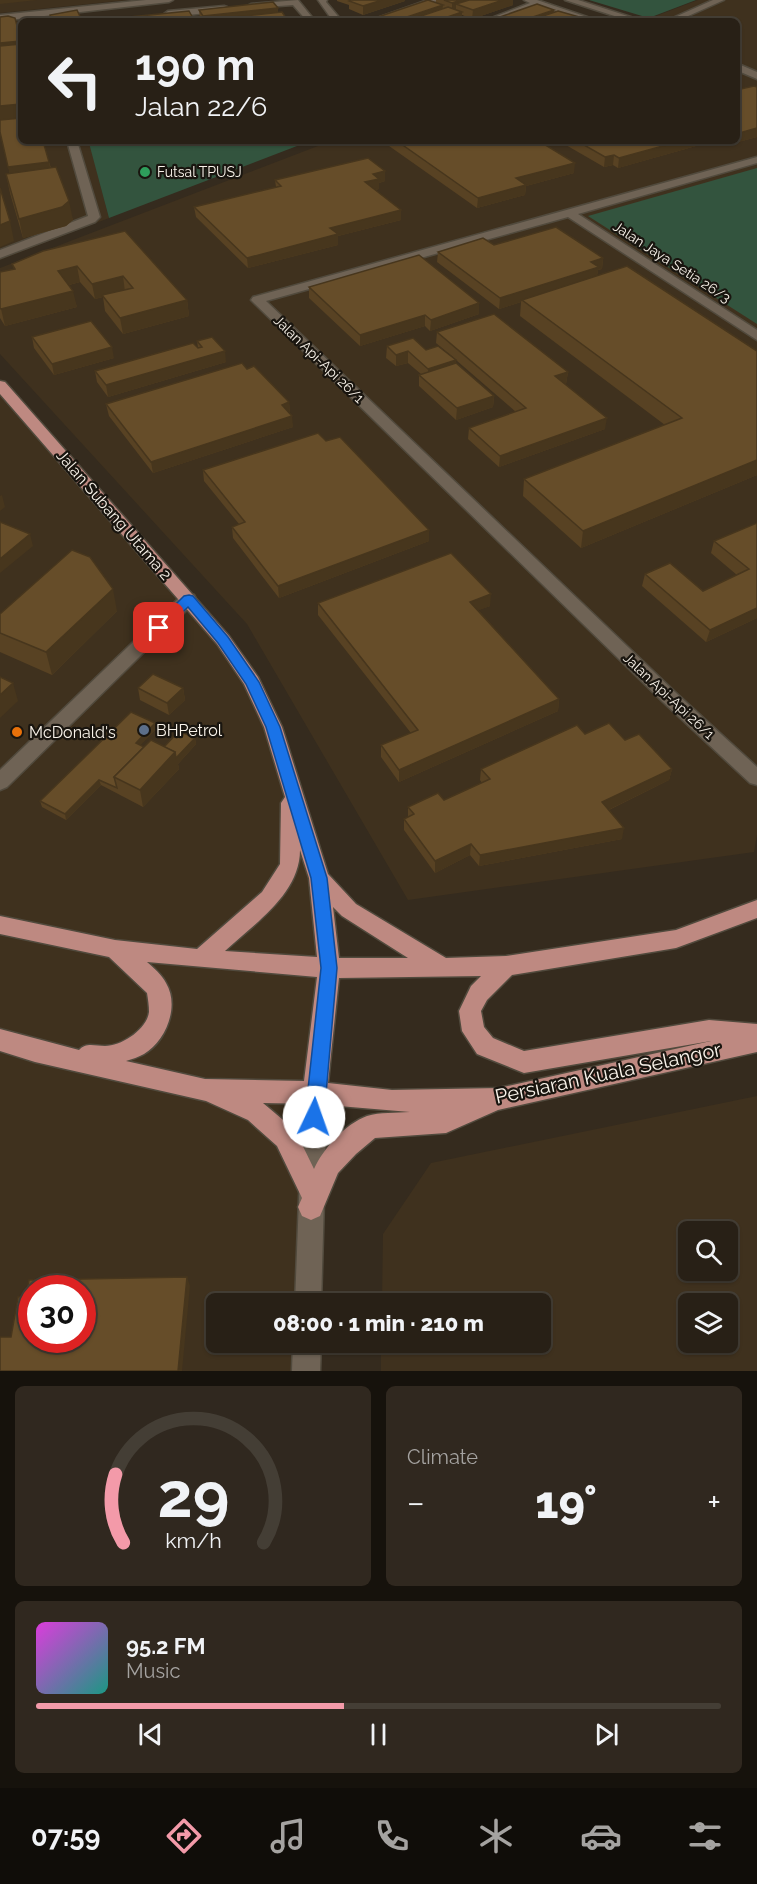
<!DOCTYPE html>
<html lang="en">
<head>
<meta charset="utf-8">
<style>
	body { margin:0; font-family:Raleway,sans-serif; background:#30281f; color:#f1f3f6; height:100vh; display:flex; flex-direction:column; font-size:22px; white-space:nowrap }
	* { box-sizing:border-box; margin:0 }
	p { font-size:20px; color:#a5a3a1 }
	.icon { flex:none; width:33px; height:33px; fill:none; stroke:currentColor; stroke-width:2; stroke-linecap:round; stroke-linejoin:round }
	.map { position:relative; height:1371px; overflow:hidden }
	.details { display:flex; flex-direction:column; gap:15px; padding:15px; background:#16120c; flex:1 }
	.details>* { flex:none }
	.top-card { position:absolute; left:18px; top:18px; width:722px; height:126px; border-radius:9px; box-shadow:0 2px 4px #0004,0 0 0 2px #443e35; background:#282016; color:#f1f3f6; overflow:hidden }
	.fabs { position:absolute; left:678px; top:1221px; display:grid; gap:12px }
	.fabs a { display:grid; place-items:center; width:60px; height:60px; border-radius:9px; background:#282016; box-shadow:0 2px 4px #0004,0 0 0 2px #443e35; font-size:30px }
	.speed { position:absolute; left:18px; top:1275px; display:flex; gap:12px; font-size:30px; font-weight:700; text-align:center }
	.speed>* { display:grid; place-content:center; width:78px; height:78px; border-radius:50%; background:#282016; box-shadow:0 2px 4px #0004,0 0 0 2px #443e35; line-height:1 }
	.speed .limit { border:9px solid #d22; background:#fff; color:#111 }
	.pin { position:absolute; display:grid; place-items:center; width:51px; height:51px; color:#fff; margin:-26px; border-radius:12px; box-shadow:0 3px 9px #0006 }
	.me { position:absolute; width:66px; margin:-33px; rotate:3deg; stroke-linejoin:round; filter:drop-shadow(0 0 4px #0008) }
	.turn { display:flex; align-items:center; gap:21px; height:126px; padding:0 18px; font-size:27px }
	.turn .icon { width:78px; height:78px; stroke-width:2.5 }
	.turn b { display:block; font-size:42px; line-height:51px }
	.big { font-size:45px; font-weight:800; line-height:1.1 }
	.details .tile { flex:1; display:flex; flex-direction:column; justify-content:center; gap:9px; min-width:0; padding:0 21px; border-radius:9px; background:#30281f }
	.details .dial { align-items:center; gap:0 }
	.dial svg { height:156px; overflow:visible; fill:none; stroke:#443e35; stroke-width:7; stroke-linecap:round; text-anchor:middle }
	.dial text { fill:#f1f3f6; stroke:none }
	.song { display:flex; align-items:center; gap:18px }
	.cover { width:72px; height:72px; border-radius:9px; background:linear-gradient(135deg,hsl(300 70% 55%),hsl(170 70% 35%)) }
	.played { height:6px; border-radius:3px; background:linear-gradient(90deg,#f39aa9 45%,#443e35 45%) }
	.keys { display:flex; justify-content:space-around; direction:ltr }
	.heat { display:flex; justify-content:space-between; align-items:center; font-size:33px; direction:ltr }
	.details .tiles { flex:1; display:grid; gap:15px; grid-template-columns:1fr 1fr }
	.tile:last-child { grid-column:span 2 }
	.trip { position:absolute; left:206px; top:1293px; width:345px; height:60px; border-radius:9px; background:#282016; box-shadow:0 2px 4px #0004,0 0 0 2px #443e35; font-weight:800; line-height:60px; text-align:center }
	.menu { display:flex; height:96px; justify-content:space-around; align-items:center; background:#100d09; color:#a5a3a1 }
	.menu .icon { width:42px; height:42px }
	.menu .current { color:#f39aa9 }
	.menu b { font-size:27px; color:#f1f3f6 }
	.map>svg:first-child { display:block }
</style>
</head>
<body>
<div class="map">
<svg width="757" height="1371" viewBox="0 0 757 1371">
	<rect width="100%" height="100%" fill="#352b1e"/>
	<!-- built -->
	<g fill="#3f311e" fill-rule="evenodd">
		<polygon points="0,0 127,0 0,13"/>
		<polygon points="698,0 757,0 757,835 754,852 408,900 247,624 0,354 0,268 331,141 736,141 736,21 643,21"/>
		<polygon points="21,24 21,141 89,141 109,218 0,260 0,26"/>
		<path d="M0,389L226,638L271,726L316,879L322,964L309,1303L216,1304V1342L307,1343L306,1371H0ZM32,1288H82V1340H32Z"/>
		<path d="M757,1096V1371H381V1343L540,1342V1304L382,1303L383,1234L431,1163ZM688,1232H728V1270H688ZM688,1304H728V1342H688Z"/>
	</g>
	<!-- green -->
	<g fill="#33543e">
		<polygon points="589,0 696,0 654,16 642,16"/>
		<polygon points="107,141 310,141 109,218 89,143"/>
		<polygon points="757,168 757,324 588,216"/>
	</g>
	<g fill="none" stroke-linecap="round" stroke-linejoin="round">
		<!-- minor casing -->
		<g stroke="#514a3d" stroke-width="3">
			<g id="minor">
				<polygon points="146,0 173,0 169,2 0,21 0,15"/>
				<polygon points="298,0 315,21 307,21 293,5 251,8 247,6 251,4"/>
				<polygon points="318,0 327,0 326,2 342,21 333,21"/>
				<polygon points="428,0 440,0 381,21 369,21"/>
				<polygon points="524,0 537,0 590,18 586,21 538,6 496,21 484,21 530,3"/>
				<polygon points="565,0 578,0 643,21 630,21"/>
				<polygon points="713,0 724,0 677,21 666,21"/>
				<polygon points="224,6 227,7 227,11 168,17 164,14 168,11"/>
				<polygon points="736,63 757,72 757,79 736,70"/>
				<polygon points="67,141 77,141 100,217 95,222 0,258 0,250 88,216"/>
				<polygon points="757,157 757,163 578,214 757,330 757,340 568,217 266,301 675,692 757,767 757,785 750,783 663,702 251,300 253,297"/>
				<polygon points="188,593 194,595 196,599 194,603 7,787 0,790 0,770 182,595"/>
				<polygon points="315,1082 323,1085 327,1093 321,1304 295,1304 303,1093 307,1085"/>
				<polygon points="293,1342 321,1342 320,1371 292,1371"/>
			</g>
		</g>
		<!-- major casing -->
		<g stroke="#514a3d" stroke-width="3">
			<path id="major" d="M0,381L5,382L229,636L258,677L282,727L328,874L356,904L446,958L506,956L676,930L757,900V918L676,948L512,975L487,1000L481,1011L484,1027L493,1038L524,1051L709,1020L757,1024V1052L498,1110L446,1133L375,1138L356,1154L338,1173L320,1216L311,1220L302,1216L298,1207L302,1198L277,1146L248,1120L206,1101L35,1062L0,1051V1029L79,1050C86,1042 95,1046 105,1046C122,1046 147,1029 149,1012C149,1006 148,999 147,993L109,957L0,934V916L115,940L197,949L262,892L280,864L281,803L285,797L264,727L244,684L217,644L0,394ZM300,850L309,878L317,957L225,951C254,924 300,894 300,850ZM333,907L342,916L408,958H339ZM147,962L317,977L304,1081L205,1079L126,1061C132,1059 139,1057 144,1054C166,1041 180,1006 166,983C162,975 154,968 147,962ZM481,976L471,986L459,1011L462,1031L477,1054L524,1073L711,1041L499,1088L392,1090L328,1083L339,978ZM263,1103L315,1104L410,1112C396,1113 380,1112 367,1116C345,1124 323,1149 314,1169L295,1130Z"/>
		</g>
		<!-- minor -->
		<use href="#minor" fill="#6f6355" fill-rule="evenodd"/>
		<!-- major -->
		<use href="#major" fill="#be8981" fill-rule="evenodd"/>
	</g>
	<!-- wall -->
	<g fill="#584223">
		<polygon points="337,0 405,0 405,1 363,15 349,9 349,5 337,1"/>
		<polygon points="436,0 513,0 513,5 472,19 462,15 462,21 366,21 436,3"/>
		<polygon points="199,10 278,12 286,18 287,21 201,21 200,19"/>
		<polygon points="757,87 757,137 727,145 719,141 736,141"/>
		<polygon points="0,133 21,141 49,162 51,168 73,220 66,226 23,238 10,193 6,174 10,174"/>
		<polygon points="382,141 539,141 574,173 526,186 525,195 477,208"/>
		<polygon points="559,141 697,141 696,146 618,168 613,165 604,167"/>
		<polygon points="385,171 385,181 379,183 379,189 375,190 401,220 338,236 338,245 248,268 196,217 194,207 276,187 275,180"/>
		<polygon points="125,231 187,300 189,316 123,334 105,311 103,297 95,299 80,282 69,285 77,307 5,326 0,318 0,272 14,269 12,264"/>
		<polygon points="494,245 603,258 602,269 598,270 597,276 757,351 757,475 581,548 523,496 524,479 665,425 520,316 521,302 499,309 437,262 438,252"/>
		<polygon points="309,287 479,314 430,331 425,326 360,346 309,298"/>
		<polygon points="437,332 568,372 566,384 565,384 605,429 499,467 468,439 469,428 516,412 456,360 456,363 494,396 493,407 456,420 419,386 419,375 421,374 408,363 396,366 386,358 387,346 426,350 453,357 436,343"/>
		<polygon points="32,337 114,358 54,375 34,348"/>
		<polygon points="197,341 226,362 108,397 97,382 95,371 198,348"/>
		<polygon points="247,369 289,402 290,414 293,427 153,473 109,416 106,404"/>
		<polygon points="203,470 429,541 279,598 233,538 232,527 239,524 204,481"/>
		<polygon points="757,523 757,618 706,642 642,586 645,574 703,591 737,575 711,553 714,541"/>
		<polygon points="318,603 490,606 478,610 559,699 558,711 399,782 381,757 381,745 411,733 318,615"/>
		<polygon points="117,611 52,675 0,652 0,614"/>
		<polygon points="138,688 183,688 185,700 169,715 140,700"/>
		<polygon points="156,729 140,745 144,747 164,747 195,738 196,744 178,764 179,769 143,807 101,785 66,820 42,807 40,801"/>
		<polygon points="585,734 625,740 672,769 669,780 609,810 622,839 479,866 470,855 435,873 404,830 404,819 408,817 408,807 444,800 482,783 480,780 481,769"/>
	</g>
	<!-- shaded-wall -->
	<g fill="#47361d">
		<polygon points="0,0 37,0 0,4"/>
		<polygon points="382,0 405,0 405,1 363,15 363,6"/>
		<polygon points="461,0 487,0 456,4 456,10 452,11 452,3"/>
		<polygon points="503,0 513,0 513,5 472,19 473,10"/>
		<polygon points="443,5 442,14 421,21 395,21"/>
		<polygon points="278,8 278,17 205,20 205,21 204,21 203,16"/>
		<polygon points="554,10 553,18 545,21 521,21"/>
		<polygon points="462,12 462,21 436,21"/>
		<polygon points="576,16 575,21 562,21"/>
		<polygon points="193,18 194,21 161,21"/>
		<polygon points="286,18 287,21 256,21"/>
		<polygon points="21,41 21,58 0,60 0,43"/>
		<polygon points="742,78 740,88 736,89 736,80"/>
		<polygon points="21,104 21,122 0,125 0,106"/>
		<polygon points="757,128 757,137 727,145 728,141 736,141 736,134"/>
		<polygon points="681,141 697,141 696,146 618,168 619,158"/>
		<polygon points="614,155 613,165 604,167 605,157"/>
		<polygon points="49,162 53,181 13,186 8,167"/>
		<polygon points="575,163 574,173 526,186 525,195 477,208 478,198 516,178"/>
		<polygon points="385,171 385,181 379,183 379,189 365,192 365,182 373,174"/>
		<polygon points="69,201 73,220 66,226 23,238 19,219"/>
		<polygon points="401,210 401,220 338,236 338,245 248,268 247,258 330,228"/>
		<polygon points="10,221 14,241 0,247 0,225"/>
		<polygon points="603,258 602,269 598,270 597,278 522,300 521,302 499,309 500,298 591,262"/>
		<polygon points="77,266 80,282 61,287 58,271"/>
		<polygon points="123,276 125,292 102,295 103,297 95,299 92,284"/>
		<polygon points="73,291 77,307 5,326 1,309"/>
		<polygon points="187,300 189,316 123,334 120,318"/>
		<polygon points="479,303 479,314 430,331 431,320"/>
		<polygon points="425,315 425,326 360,346 360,335"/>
		<polygon points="112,347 114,358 54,375 52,364"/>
		<polygon points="225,351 226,362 108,397 106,385"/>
		<polygon points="408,351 408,363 396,366 396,355"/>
		<polygon points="456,360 455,371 428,380 428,369"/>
		<polygon points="568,372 566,384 554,388 555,376"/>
		<polygon points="494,396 493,407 456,420 457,408"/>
		<polygon points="289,402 290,414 282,405"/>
		<polygon points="292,416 293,427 153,473 151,462"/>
		<polygon points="607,418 605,429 499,467 500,456"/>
		<polygon points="757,460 757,475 581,548 583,531"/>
		<polygon points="2,495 5,507 0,511 0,496"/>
		<polygon points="429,530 429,541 279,598 278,586"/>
		<polygon points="30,534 33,546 0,573 0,559"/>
		<polygon points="113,589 117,611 52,675 46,652"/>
		<polygon points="491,594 490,606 469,614 470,602"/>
		<polygon points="757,608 757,618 706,642 710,630"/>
		<polygon points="13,683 18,701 0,718 0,695"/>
		<polygon points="183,688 185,700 169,715 167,703"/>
		<polygon points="559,699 558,711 399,782 399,770"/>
		<polygon points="155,723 156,729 137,749 136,743"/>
		<polygon points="195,738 196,744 178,764 179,769 143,807 140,790 175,752"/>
		<polygon points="672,769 669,780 600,814 602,802"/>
		<polygon points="99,780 101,785 66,820 65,814"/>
		<polygon points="624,828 622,839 479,866 480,855"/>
		<polygon points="471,844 470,855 435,873 435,861"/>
		<polygon points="187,1277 190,1286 182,1371 178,1371"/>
	</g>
	<!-- building -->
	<g fill="#664d29" stroke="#47361d" stroke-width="1.5" fill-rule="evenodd">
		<polygon points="351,0 382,0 363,6 349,1"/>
		<polygon points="428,0 443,5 395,21 366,21"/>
		<polygon points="444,0 461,0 452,3"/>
		<polygon points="469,0 503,0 473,10 456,4"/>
		<polygon points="273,2 278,8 203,16 199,10"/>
		<polygon points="537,4 554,10 521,21 506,21 497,18"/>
		<polygon points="448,7 462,12 436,21 406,21"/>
		<polygon points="77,10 82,21 52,21 50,15"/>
		<polygon points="189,11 193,18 161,21 111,21 110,19"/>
		<polygon points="558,11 576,16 562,21 528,21"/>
		<polygon points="282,12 286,18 256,21 206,21 205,20"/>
		<polygon points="8,16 15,18 21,41 0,43 0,17"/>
		<polygon points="21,44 21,104 0,106 0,46"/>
		<polygon points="754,86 757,87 757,128 736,134 736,90"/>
		<polygon points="21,118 21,141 43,141 49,162 8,167 0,132 0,120"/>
		<polygon points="397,141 539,141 575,163 516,178 526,185 478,198"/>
		<polygon points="577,141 681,141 619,158 614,155 605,157"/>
		<polygon points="368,158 385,171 373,174 379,179 365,182 401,210 330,228 338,234 247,258 194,207 281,186 275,180"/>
		<polygon points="56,167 69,201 62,207 19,219 6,174"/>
		<polygon points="0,188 10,221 0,225"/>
		<polygon points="556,227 603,258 591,262 599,267 500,298 438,252 483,238 494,245"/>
		<polygon points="125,231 187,300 120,318 102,295 133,288 123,276 92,284 77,266 58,271 73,291 1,309 0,308 0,272 15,269 12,264 43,251"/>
		<polygon points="419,255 479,303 431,320 425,315 360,335 309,287"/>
		<polygon points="627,266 757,351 757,460 583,531 524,479 682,418 522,300"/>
		<polygon points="494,314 568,372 555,376 607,418 500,456 469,428 526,408 437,332"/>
		<polygon points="91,321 112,347 52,364 32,337"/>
		<polygon points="212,337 225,351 106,385 95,371 193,343 198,348 202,347 197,341"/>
		<polygon points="413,338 426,350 438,346 456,360 428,369 408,351 396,355 387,346"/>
		<polygon points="242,363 247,369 254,366 289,402 282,405 292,416 151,462 106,404"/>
		<polygon points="456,363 494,396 457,408 419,375"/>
		<polygon points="318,433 326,441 340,437 429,530 278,586 232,527 245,522 203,470"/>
		<polygon points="0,522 30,534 0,559"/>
		<polygon points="757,523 757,608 710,630 645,574 670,563 703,591 749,569 714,541"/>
		<polygon points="72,550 90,557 113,589 46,652 0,633 0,614"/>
		<polygon points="451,553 491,594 470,602 559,699 399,770 381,745 418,730 318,603"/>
		<polygon points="153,674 183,688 167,703 138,688"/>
		<polygon points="0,677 13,683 0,695"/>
		<polygon points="131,712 155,723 136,743 144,747 114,777 117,788 99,780 65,814 40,801"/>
		<polygon points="609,723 625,740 639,734 672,769 602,802 624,828 480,855 471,844 435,861 404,819 414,814 408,807 438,793 444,800 490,779 481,769 577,725 585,734"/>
		<polygon points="179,731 195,738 176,758 175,752 164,747"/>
		<polygon points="151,740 175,752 140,790 114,777"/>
		<path d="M187,1277L178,1371H0V1337H11L18,1297L26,1296L29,1280ZM32,1288H82V1340H32Z"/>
	</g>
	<!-- route -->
	<polygon fill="#1a73e8" stroke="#114b97" stroke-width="1.5" points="189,595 193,596 228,637 259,682 280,727 327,878 337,968 324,1117 321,1123 314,1126 308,1123 305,1117 321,968 311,878 266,727 246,684 218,643 188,607 163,631 154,631 152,628 184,596"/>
	<!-- markers -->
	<circle fill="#2e9e5b" stroke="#19150f" stroke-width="2" cx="145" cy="172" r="6"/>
	<circle fill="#5c6f8a" stroke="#19150f" stroke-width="2" cx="144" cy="730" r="6"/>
	<circle fill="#e8710a" stroke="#19150f" stroke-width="2" cx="17" cy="732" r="6"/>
	<g text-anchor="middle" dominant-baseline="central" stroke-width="4.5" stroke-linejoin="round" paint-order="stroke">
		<!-- far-poi labels -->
		<g font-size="14" fill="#f9f3ea" stroke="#19150f" text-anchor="start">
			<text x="157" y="172">Futsal TPUSJ</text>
		</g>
		<!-- far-street labels -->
		<g font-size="14" fill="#f9f3ea" stroke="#19150f">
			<text transform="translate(672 262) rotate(33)">Jalan Jaya Setia 26/3</text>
			<text transform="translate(319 359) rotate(44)">Jalan Api-Api 26/1</text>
			<text transform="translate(669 696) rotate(43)">Jalan Api-Api 26/1</text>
		</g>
		<!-- street labels -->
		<g font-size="16" fill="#f9f3ea" stroke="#19150f">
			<text transform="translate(114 515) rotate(49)">Jalan Subang Utama 2</text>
		</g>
		<!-- poi labels -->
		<g font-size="16" fill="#f9f3ea" stroke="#19150f" text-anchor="start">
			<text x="156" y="730">BHPetrol</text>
			<text x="29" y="732">McDonald's</text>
		</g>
		<!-- near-street labels -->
		<g font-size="20" fill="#f9f3ea" stroke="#19150f">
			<text transform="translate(608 1073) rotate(-12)">Persiaran Kuala Selangor</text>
		</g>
	</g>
</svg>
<div class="fabs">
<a><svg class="icon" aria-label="search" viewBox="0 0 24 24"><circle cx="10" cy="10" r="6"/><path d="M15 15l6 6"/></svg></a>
<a><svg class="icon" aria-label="layers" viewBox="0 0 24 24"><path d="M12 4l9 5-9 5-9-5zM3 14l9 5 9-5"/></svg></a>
</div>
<div class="speed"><div class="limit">30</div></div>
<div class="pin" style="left:159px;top:628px;background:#d93025"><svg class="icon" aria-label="arrive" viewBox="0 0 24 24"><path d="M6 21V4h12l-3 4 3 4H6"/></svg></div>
<svg class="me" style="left:314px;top:1117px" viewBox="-20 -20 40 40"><circle r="19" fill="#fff"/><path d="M0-13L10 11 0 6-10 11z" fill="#1a73e8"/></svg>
<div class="trip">08:00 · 1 min · 210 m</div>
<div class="top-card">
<div class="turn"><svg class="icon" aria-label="left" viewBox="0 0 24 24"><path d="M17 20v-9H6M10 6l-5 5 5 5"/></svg><div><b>190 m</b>Jalan 22/6</div></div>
</div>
</div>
<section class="details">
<div class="tiles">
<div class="tile dial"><svg viewBox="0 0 100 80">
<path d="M14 69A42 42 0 1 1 86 69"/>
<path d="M14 69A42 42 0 0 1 10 34" stroke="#f39aa9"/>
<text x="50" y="56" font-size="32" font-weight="700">29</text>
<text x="50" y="72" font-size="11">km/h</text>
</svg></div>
<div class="tile"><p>Climate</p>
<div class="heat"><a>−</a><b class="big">19°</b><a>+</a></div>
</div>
<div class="tile">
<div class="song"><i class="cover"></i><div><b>95.2 FM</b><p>Music</p></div></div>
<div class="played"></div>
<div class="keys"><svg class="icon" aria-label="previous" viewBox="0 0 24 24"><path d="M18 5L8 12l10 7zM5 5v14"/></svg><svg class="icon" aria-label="pause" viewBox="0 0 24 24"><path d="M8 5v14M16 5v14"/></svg><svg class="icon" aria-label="next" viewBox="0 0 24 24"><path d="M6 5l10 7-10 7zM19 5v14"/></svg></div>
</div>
</div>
</section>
<nav class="menu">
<b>07:59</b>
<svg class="icon current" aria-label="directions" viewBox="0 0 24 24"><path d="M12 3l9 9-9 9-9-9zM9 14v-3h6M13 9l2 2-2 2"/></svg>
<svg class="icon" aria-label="music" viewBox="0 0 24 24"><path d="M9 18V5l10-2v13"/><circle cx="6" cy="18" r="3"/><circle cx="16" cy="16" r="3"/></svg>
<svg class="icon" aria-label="phone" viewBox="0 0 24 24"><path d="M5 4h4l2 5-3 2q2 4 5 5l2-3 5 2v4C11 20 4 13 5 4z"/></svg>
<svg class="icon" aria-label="climate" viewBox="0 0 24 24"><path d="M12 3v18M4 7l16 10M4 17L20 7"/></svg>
<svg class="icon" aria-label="car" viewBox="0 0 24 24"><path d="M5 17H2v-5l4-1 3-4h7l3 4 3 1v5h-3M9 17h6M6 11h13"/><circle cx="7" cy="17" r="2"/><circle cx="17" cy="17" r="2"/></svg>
<svg class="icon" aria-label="filters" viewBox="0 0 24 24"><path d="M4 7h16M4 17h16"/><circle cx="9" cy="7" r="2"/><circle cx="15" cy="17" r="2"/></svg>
</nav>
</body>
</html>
